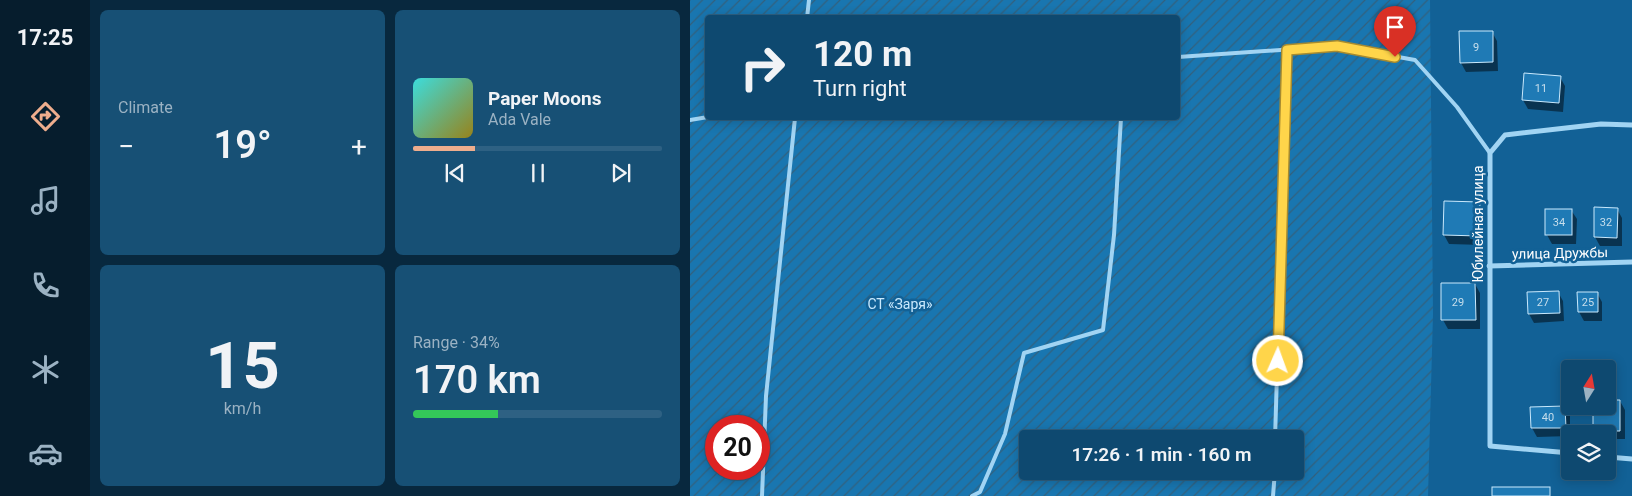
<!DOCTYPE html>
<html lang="en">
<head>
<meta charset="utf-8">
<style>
	body { margin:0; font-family:Roboto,sans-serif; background:#175075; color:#f1f3f6; height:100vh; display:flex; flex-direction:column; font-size:19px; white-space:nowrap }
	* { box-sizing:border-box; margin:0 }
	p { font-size:16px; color:#9bb2c3 }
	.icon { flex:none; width:28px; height:28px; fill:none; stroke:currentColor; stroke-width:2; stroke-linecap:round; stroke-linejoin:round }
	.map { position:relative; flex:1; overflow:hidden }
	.drawer { display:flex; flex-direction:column; gap:10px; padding:10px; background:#08283e; width:600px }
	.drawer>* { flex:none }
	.guide { position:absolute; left:15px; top:15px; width:475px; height:105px; border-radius:5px; box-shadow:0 2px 12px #0003,0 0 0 1px #2e6183; background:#0e4970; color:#f1f3f6; overflow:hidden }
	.needle { width:32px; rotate:11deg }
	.buttons { position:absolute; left:871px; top:360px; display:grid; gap:10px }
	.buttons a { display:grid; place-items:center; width:55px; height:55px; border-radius:5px; background:#0e4970; box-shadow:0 2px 12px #0003,0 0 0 1px #2e6183; font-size:25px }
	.speed { position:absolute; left:15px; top:415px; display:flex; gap:10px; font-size:25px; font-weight:700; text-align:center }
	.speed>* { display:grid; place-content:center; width:65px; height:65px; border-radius:50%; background:#0e4970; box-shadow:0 2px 12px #0003,0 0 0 1px #2e6183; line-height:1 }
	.speed .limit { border:8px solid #d22; background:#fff; color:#111 }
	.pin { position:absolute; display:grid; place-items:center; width:42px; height:42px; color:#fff; margin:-51px -21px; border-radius:50% 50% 50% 0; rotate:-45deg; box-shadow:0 0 5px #0007 }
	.pin .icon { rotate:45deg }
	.me { position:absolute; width:55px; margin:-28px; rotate:2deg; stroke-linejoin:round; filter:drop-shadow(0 0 4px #0008) }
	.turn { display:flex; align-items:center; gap:18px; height:105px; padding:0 25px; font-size:22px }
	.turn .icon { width:65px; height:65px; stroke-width:2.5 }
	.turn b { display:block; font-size:35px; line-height:42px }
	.big { font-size:38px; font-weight:600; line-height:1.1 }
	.drawer .tile { flex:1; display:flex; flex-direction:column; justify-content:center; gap:8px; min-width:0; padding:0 18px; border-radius:8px; background:#175075 }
	.drawer .dial { align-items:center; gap:0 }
	.dial b { font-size:65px; line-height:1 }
	.song { display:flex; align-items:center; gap:15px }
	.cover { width:60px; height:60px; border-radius:8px; background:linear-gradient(135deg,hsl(180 70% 55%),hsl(50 70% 35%)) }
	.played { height:5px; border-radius:2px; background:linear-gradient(90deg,#eead8d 25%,#2e6183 25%) }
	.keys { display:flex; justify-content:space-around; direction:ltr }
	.heat { display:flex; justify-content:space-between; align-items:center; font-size:28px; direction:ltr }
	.charge { height:8px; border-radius:4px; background:linear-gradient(90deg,#34c759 34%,#2e6183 0) }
	.drawer .tiles { flex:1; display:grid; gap:10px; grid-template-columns:repeat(2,1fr) }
	.trip { position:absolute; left:329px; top:430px; width:285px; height:50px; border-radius:5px; background:#0e4970; box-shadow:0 2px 12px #0003,0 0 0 1px #2e6183; font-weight:600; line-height:50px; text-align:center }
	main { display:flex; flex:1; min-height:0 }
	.menu { display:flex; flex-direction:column; width:90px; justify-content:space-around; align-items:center; background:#061d2d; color:#9bb2c3 }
	.menu .icon { width:35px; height:35px }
	.menu .on { color:#eead8d }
	.menu b { font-size:22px; color:#f1f3f6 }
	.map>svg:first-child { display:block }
</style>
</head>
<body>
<main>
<nav class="menu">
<b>17:25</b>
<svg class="icon on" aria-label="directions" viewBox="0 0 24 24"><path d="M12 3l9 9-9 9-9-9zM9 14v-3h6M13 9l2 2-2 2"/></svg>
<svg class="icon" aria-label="music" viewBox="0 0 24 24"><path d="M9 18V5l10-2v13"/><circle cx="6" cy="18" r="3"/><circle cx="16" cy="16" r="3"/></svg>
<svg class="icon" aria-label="phone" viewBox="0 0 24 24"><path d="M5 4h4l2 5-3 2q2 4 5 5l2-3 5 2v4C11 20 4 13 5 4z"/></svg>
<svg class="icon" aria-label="climate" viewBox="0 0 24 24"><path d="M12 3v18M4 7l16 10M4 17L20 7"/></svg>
<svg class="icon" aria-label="car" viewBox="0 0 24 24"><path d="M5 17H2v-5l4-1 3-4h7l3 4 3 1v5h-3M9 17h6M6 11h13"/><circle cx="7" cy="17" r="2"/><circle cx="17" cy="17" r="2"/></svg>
</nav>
<section class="drawer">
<div class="tiles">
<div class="tile"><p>Climate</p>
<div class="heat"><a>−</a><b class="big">19°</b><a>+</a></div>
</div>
<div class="tile">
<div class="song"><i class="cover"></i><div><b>Paper Moons</b><p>Ada Vale</p></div></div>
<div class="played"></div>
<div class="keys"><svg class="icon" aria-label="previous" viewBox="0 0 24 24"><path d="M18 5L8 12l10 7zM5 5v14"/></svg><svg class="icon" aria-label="pause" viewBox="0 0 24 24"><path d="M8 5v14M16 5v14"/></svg><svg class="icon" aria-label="next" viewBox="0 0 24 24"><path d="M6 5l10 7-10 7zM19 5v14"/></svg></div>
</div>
<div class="tile dial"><b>15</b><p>km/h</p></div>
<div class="tile"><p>Range · 34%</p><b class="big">170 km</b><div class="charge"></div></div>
</div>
</section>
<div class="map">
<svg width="942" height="496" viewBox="0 0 942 496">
	<defs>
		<pattern id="garden-furrows" width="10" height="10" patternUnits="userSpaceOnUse" patternTransform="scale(1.25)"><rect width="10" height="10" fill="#1976b0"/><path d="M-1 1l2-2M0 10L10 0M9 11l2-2" fill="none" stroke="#32617e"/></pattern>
	</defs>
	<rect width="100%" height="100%" fill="#126196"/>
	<!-- garden -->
	<path fill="url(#garden-furrows)" fill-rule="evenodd" d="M0,0H740L743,314L738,496H0ZM18,18H488V118H18ZM26,426H69V469H26ZM338,439H605V471H338Z"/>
	<!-- shadow -->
	<g fill="#0007">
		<polygon points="802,32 807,41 808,71 776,72 771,63"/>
		<polygon points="870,77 875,86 873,112 838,109 833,100"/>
		<polygon points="789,204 794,213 793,245 759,244 754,235"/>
		<polygon points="927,209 932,218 932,246 910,246 905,237"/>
		<polygon points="881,210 887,219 886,244 862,244 857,235"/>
		<polygon points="785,284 790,293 790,329 758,329 753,320 752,285"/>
		<polygon points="868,292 873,301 874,321 844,323 839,314"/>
		<polygon points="907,293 912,302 912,321 894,321 889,312"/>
		<polygon points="918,401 930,401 935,410 935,439 918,439 918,434 906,434 904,430 918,406"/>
		<polygon points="875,407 880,416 880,436 847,437 842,428 841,408"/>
	</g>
	<!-- building -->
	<g fill="#1f7ab5" stroke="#c9e9fd">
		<polygon points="769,31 803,31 803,62 770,63"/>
		<polygon points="834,73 871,76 869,103 832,100"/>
		<polygon points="754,201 790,202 789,236 753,235"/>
		<polygon points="904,207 928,208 927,238 904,237"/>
		<rect x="855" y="209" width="27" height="26"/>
		<polygon points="751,283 785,283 786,320 751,320"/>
		<polygon points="869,291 870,313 838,314 837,292"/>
		<polygon points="887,292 908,292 908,312 888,312"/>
		<polygon points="918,400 930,400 930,431 903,431 903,406 918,406"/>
		<polygon points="875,406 876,428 841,428 840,407"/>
		<rect x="802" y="487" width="58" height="9"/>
	</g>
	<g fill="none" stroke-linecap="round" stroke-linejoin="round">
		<!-- service -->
		<g stroke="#a1d4f3" stroke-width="4">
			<polyline points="117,18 119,0"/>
			<polyline points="488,57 647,46 725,60 767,107 800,153"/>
			<polyline points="0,120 18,117"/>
			<polyline points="585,439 597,50"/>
			<polyline points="72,496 76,396 105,118"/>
			<polyline points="282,496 290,492 315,434 334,353 413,330 424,235 431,118"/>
			<polyline points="583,496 585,471"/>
		</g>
		<!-- minor -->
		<g stroke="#a1d4f3" stroke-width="5">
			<polyline points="799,266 942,262"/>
			<polyline points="880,453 800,446 800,153 815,135 911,124 942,125"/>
			<polyline points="918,457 942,459"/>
		</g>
	</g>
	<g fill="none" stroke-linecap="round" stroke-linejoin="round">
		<!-- route casing -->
		<g stroke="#a68a30" stroke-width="12">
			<polyline id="route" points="588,361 597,50 647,46 705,57"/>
		</g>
		<!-- route -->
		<use href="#route" stroke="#ffd54a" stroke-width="9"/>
	</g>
	<g text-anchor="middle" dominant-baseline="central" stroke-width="5" stroke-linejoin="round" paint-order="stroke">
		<!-- number labels -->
		<g font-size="11" fill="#c7deec">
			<text x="786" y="47">9</text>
			<text x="851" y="88">11</text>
			<text x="869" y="222">34</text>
			<text x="916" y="222">32</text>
			<text x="768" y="302">29</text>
			<text x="853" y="302">27</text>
			<text x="898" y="302">25</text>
			<text x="858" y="417">40</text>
		</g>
		<!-- street labels -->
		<g font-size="14" fill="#fff" stroke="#126196">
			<text transform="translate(788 224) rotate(-90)">Юбилейная улица</text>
			<text transform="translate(870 253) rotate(-1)">улица Дружбы</text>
		</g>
		<!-- park labels -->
		<g font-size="14" fill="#c9e9fd" stroke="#126196">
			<text x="210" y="304">СТ «Заря»</text>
		</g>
	</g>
</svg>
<div class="buttons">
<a><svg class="needle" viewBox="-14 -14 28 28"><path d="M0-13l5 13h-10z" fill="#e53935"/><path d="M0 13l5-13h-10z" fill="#9bb2c3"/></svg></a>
<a><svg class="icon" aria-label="layers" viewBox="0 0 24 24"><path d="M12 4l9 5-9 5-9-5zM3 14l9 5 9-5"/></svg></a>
</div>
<div class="speed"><div class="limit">20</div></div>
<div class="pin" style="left:705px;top:57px;background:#d93025"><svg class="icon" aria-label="arrive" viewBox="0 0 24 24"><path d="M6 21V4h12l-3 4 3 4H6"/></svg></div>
<svg class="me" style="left:588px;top:361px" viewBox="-20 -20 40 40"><circle r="17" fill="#ffd54a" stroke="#fff" stroke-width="3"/><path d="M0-11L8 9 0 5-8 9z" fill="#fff"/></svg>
<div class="trip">17:26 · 1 min · 160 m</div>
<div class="guide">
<div class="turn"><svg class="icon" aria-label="right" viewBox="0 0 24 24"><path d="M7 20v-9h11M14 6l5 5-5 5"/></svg><div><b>120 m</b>Turn right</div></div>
</div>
</div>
</main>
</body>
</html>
